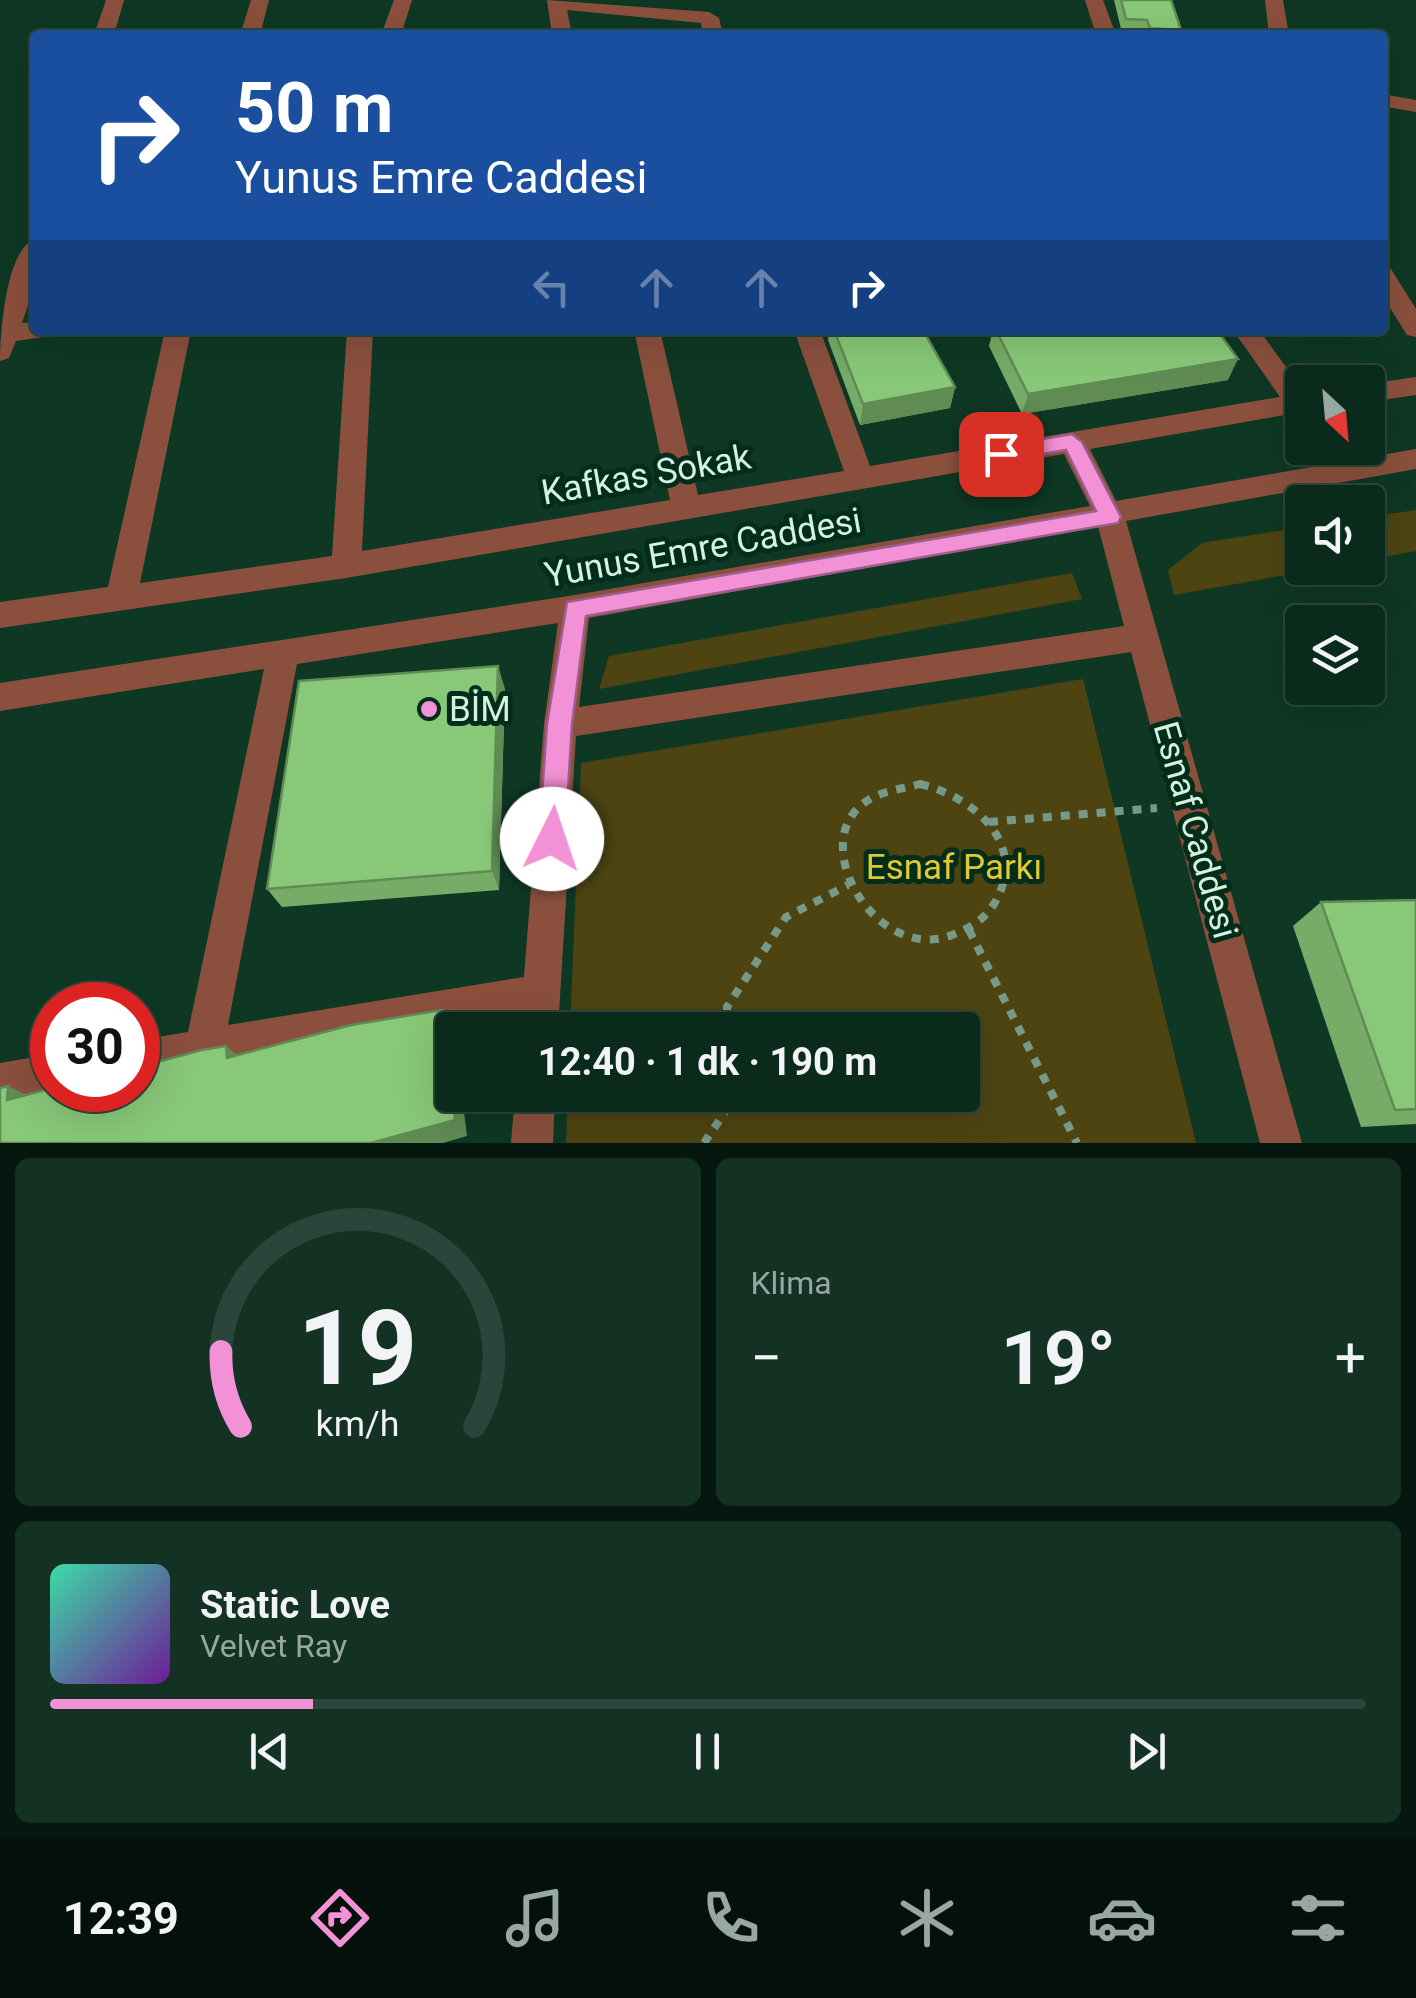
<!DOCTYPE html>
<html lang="tr">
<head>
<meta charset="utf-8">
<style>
	body { margin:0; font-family:Roboto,sans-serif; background:#133224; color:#f1f3f6; height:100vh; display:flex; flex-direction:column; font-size:38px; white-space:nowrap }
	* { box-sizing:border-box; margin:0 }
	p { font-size:32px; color:#99a7a3 }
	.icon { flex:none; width:55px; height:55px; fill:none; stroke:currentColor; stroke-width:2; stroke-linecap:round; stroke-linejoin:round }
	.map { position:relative; height:1143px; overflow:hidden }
	.panel { display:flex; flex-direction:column; gap:15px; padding:15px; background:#06170f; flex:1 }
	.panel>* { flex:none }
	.guide { position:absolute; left:30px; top:30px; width:1358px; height:305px; border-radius:10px; box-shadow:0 10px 40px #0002,0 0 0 2px #2a463a; background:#1a4fa0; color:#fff; overflow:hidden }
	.needle { width:65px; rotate:154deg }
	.controls { position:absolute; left:1285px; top:365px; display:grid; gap:20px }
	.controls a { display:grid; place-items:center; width:100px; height:100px; border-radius:10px; background:#0a2a1b; box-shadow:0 10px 40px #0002,0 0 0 2px #2a463a; font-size:50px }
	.speed { position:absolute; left:30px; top:982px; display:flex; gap:20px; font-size:50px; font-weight:700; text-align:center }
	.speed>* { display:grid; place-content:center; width:130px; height:130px; border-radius:50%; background:#0a2a1b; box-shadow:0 10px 40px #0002,0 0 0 2px #2a463a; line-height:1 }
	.speed .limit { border:15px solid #d22; background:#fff; color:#111 }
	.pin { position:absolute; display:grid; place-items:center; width:85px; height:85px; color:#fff; margin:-42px; border-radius:20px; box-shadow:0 5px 15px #0006 }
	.me { position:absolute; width:110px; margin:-55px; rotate:4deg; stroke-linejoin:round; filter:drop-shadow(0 0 8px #0008) }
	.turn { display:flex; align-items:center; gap:35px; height:210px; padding:0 40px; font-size:45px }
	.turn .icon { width:130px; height:130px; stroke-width:2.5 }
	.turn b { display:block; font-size:70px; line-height:85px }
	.lanes { display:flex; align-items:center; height:95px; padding:0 40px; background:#0003; justify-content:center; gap:50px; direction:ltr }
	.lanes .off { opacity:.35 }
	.big { font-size:75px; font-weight:700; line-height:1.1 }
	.panel .tile { flex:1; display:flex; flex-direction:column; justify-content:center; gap:15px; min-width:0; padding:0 35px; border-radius:15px; background:#133224 }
	.panel .dial { align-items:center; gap:0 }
	.dial svg { height:260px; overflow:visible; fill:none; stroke:#2a463a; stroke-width:7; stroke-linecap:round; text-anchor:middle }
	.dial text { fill:#f1f3f6; stroke:none }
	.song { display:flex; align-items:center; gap:30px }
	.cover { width:120px; height:120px; border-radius:15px; background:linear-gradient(135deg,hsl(160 70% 55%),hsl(280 70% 35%)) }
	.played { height:10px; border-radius:5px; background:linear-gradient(90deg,#f391d6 20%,#2a463a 20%) }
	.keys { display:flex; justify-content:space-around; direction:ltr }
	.heat { display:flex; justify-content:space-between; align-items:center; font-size:55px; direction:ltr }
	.panel .tiles { flex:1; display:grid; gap:15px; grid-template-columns:1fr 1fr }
	.tile:last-child { grid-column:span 2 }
	.trip { position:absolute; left:435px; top:1012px; width:545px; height:100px; border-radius:10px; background:#0a2a1b; box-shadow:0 10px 40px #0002,0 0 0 2px #2a463a; font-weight:700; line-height:100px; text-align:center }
	.dock { display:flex; height:160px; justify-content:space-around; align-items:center; background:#04110b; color:#99a7a3 }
	.dock .icon { width:70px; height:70px }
	.dock .current { color:#f391d6 }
	.dock b { font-size:45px; color:#f1f3f6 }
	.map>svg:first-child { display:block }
</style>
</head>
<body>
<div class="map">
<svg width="1416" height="1143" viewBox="0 0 1416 1143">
	<rect width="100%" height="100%" fill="#0e3824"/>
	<!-- green -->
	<g fill="#4d4412">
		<polygon points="1416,510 1416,551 1368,560 1368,517"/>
		<polygon points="1302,527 1302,568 1325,568 1174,595 1168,570 1202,543"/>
		<polygon points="1072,573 1082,599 599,689 609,656"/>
		<polygon points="1083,679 1196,1143 566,1143 568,1095 962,1095 962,1030 570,1030 581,763"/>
	</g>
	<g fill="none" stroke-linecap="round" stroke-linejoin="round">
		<!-- path -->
		<g stroke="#779987" stroke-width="8" stroke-dasharray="9 9" stroke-linecap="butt">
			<path d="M920,784C974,797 1030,844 994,904C983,921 970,928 952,935C874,966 797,831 876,796C889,790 906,788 920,784Z"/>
			<polyline points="989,822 1157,808"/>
			<polyline points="969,930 1077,1143"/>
			<polyline points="727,1030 727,1007 786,917 848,885"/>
			<polyline points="704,1143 725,1112 726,1095"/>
		</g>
		<!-- minor -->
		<g fill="#8b503d" fill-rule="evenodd">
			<polygon points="106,0 124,0 114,35 94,35"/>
			<polygon points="251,0 269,0 260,35 240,35"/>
			<polygon points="394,0 412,0 401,35 381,35"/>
			<polygon points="547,0 709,12 719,18 723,35 703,35 701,23 567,10 572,35 552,35"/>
			<polygon points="1085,0 1103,0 1116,35 1096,35"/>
			<polygon points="1265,0 1283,0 1289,35 1269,35"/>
			<polygon points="1382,94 1416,100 1416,112 1382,106"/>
			<path d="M35,240V284L22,323L35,322V330H54L50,336L16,341L9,358L0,361C0,335 6,247 35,240Z"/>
			<polygon points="1382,266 1391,269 1416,309 1416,337 1407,335 1382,295"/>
			<path d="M165,330H191L140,583L332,556L347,330H373L362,551L670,500L634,330H660L698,495L844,471L794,330H820L870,466L1280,397L1233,330H1259L1302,389V412L1090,449L1116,501L1416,449V469L1126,521L1302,1143H1260L1131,652L576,736L558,1030H520L521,1016L138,1080V1040L188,1032L264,669L0,711V683L575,595L1090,506L1064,454L346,578L0,628V602L108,587ZM1098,526L1124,626L579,707L589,618ZM558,623L544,724L524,977L228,1025L297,664Z"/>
			<polygon points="1416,377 1416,395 1368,402 1368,384"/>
			<polygon points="52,1054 52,1090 61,1090 0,1103 0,1063"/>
			<polygon points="515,1095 555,1095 553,1143 511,1143"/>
		</g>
	</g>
	<!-- wall -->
	<g fill="#76ac67">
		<polygon points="1114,0 1171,0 1181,30 1179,35 1143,35 1143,34 1122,33"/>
		<polygon points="829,330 923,330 955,387 950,408 860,425 828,340"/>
		<polygon points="993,330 1217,330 1228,380 1022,414 989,346"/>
		<polygon points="505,689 499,890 282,907 267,889"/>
		<polygon points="1416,900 1416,1124 1361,1127 1293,926 1321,902"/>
	</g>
	<!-- shaded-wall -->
	<g fill="#608c54">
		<polygon points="1238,359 1228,380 1022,414 1028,394"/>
		<polygon points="955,387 950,408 860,425 863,404"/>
		<polygon points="498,666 505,689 499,890 492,871"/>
		<polygon points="442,1010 454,1030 452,1030 452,1095 462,1095 467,1136 443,1143 372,1143"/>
		<polygon points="226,1046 250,1065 227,1058"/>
		<polygon points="8,1086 43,1103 7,1100"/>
	</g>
	<!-- building -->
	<g fill="#89c878" stroke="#608c54" stroke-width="2.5">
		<polygon points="1121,0 1171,0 1181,30 1150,28 1147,20 1126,19"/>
		<polygon points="834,330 923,330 955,387 863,404"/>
		<polygon points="996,330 1217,330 1238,359 1028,394"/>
		<polygon points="498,666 492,871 267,889 299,681"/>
		<polygon points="1416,900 1416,1109 1395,1110 1321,902"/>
		<polygon points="442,1010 455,1120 371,1143 0,1143 0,1088 8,1086 7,1100 52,1088 52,1090 138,1090 138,1067 202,1050 226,1046 227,1058 351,1025"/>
	</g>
	<!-- route -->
	<polygon fill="#f391d6" stroke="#9e5e8b" stroke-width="2.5" points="1072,434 1082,442 1121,517 1118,523 586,616 572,724 565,839 561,848 552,852 543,848 539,839 547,724 567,602 1096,511 1066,450 1001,461 991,454 1001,446"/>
	<!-- markers -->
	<circle fill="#f391d6" stroke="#022d1a" stroke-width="4" cx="429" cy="709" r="10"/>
	<g text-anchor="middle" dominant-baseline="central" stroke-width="10" stroke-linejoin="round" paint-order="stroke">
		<!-- street labels -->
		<g font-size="35" fill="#d6f1e0" stroke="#022d1a">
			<text transform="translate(646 475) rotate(-10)">Kafkas Sokak</text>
			<text transform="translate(703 548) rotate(-10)">Yunus Emre Caddesi</text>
			<text transform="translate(1195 830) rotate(74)">Esnaf Caddesi</text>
		</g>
		<!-- poi labels -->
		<g font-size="35" fill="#d6f1e0" stroke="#022d1a" text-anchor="start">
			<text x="449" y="709">BİM</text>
		</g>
		<!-- park labels -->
		<g font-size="35" fill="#e1c834" stroke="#022d1a">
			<text x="954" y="867">Esnaf Parkı</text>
		</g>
	</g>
</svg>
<div class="controls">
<a><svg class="needle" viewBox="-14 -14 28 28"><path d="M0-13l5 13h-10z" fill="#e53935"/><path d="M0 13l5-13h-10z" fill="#99a7a3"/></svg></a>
<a><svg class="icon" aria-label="sound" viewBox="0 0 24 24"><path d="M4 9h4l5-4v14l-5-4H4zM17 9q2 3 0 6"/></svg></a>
<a><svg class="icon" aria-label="layers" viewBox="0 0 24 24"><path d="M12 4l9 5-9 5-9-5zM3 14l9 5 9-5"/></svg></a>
</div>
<div class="speed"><div class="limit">30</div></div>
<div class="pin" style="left:1001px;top:454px;background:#d93025"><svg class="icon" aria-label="arrive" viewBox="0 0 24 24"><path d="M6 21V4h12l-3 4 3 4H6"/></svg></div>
<svg class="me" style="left:552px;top:839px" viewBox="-20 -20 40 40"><circle r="19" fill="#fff"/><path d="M0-13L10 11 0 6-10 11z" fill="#f391d6"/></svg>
<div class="trip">12:40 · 1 dk · 190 m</div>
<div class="guide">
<div class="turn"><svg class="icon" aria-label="right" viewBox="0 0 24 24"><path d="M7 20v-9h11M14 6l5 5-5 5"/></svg><div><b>50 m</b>Yunus Emre Caddesi</div></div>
<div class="lanes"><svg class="icon off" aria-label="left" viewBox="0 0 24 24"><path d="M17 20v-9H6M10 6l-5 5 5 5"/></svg><svg class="icon off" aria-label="ahead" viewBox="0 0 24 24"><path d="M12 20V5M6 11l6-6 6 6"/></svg><svg class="icon off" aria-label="ahead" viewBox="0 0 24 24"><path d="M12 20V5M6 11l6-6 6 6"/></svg><svg class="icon" aria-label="right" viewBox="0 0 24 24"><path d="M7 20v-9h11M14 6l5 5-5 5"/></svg></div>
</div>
</div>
<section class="panel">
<div class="tiles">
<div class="tile dial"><svg viewBox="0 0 100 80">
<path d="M14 69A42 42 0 1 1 86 69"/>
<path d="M14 69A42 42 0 0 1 8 46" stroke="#f391d6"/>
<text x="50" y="56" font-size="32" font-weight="700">19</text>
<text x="50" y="72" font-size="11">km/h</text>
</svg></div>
<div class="tile"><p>Klima</p>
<div class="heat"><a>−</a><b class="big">19°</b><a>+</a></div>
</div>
<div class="tile">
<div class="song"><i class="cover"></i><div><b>Static Love</b><p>Velvet Ray</p></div></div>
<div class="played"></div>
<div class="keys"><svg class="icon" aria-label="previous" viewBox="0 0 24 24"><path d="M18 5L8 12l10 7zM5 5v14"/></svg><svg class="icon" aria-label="pause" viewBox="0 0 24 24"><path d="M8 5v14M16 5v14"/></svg><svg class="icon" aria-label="next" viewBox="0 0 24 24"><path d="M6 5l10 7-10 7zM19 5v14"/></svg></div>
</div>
</div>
</section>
<nav class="dock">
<b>12:39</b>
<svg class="icon current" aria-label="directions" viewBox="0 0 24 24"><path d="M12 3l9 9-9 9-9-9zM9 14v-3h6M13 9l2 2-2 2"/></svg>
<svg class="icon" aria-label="music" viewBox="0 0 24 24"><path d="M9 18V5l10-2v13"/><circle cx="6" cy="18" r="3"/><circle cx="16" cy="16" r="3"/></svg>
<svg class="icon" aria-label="phone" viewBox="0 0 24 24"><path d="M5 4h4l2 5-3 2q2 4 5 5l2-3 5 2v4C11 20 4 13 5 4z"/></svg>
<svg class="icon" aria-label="climate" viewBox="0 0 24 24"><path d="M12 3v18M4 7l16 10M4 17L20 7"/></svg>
<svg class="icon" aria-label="car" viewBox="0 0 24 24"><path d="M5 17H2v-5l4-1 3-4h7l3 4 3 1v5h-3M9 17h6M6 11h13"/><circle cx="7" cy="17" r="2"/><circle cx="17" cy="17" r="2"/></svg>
<svg class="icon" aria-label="filters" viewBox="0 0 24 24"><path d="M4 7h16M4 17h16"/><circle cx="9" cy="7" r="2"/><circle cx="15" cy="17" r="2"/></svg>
</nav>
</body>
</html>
